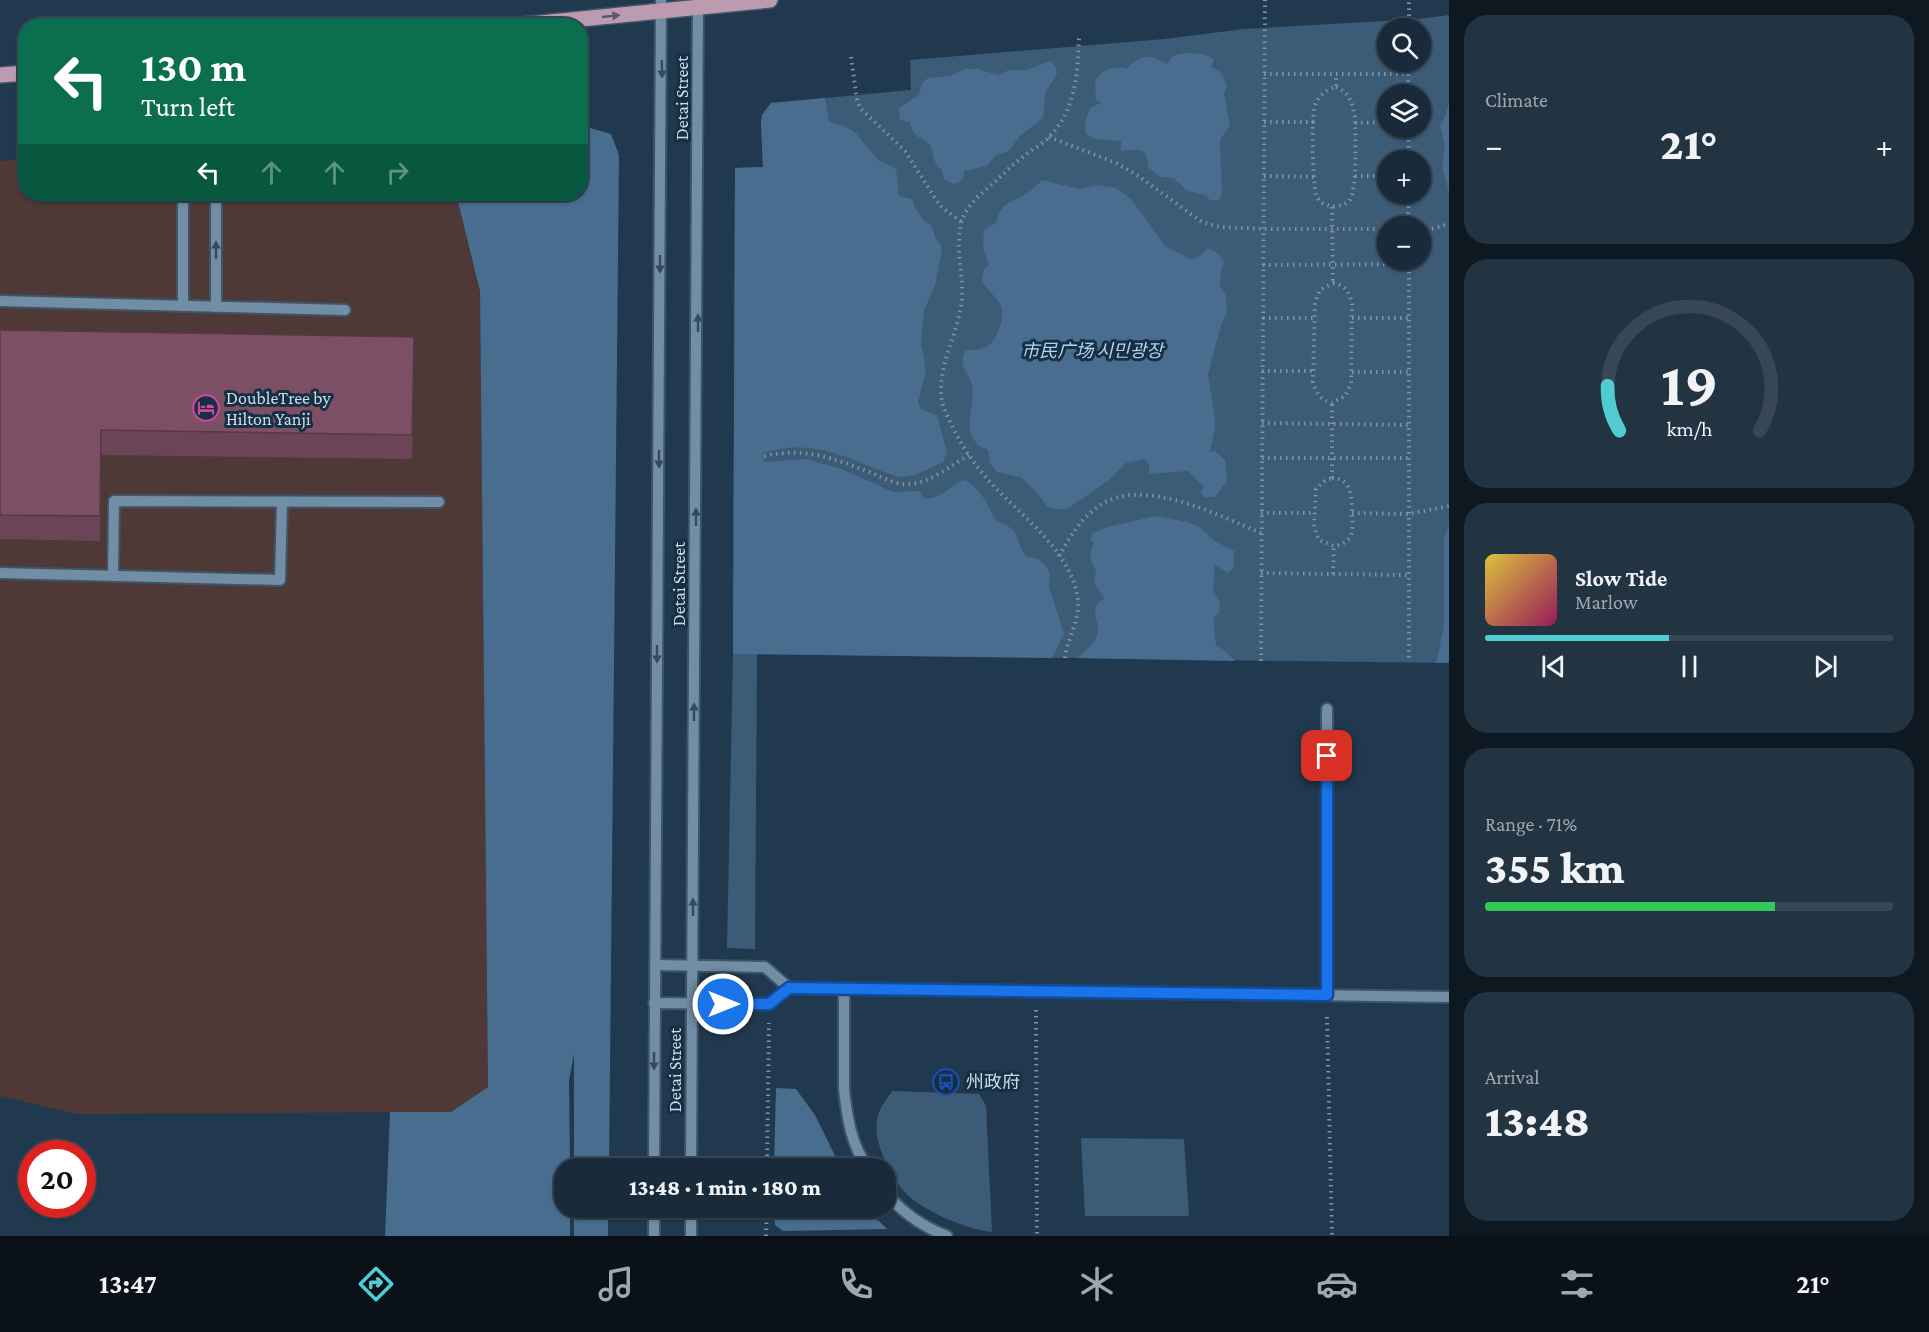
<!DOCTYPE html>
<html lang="en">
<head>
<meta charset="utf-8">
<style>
	body { margin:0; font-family:"Crimson Pro","Noto Sans SC","Noto Sans KR",serif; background:#223342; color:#f1f3f6; height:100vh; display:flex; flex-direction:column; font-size:22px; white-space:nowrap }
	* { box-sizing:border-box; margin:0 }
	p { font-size:20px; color:#9fa7af }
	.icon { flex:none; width:33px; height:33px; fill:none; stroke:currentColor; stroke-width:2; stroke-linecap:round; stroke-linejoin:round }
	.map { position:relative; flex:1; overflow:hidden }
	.side { display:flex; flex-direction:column; gap:15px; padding:15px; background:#0e1820; width:480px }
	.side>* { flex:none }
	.banner { position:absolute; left:18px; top:18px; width:570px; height:183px; border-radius:24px; box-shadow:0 2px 4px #0004,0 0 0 2px #374755; background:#0b6e4f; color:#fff; overflow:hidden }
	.controls { position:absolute; left:1377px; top:18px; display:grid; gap:12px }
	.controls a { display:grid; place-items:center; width:54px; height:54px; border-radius:50%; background:#192b3b; box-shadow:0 2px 4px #0004,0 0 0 2px #374755; font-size:30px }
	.speed { position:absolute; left:18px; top:1140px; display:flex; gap:12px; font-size:30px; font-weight:700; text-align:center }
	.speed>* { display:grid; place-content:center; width:78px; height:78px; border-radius:50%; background:#192b3b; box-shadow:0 2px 4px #0004,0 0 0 2px #374755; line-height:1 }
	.speed .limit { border:9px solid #d22; background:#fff; color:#111 }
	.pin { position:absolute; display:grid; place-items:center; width:51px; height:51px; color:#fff; margin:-26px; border-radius:12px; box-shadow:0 3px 9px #0006 }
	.me { position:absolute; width:66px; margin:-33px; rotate:90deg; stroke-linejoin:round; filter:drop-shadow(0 0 4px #0008) }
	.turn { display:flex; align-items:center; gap:21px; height:126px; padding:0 24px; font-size:27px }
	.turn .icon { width:78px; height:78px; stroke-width:2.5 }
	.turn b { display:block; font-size:42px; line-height:51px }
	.lanes { display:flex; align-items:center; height:57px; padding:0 24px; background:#0003; justify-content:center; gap:30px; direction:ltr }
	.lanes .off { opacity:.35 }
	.big { font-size:45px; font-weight:800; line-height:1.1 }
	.side .widget { flex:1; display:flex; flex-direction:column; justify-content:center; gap:9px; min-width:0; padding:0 21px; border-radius:24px; background:#223342 }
	.side .dial { align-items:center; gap:0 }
	.dial svg { height:156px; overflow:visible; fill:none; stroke:#374755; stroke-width:7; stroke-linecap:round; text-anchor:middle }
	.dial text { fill:#f1f3f6; stroke:none }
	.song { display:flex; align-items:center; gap:18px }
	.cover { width:72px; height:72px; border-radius:9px; background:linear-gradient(135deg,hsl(50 70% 55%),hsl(330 70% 35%)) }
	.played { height:6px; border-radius:3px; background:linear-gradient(90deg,#51ccd2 45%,#374755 45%) }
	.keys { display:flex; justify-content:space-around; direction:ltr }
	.heat { display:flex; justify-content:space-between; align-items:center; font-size:33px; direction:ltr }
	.charge { height:9px; border-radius:4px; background:linear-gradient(90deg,#34c759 71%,#374755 0) }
	.trip { position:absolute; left:554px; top:1158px; width:342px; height:60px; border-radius:24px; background:#192b3b; box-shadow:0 2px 4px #0004,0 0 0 2px #374755; font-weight:800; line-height:60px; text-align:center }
	.tab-bar { display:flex; height:96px; justify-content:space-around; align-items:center; background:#0a1118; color:#9fa7af }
	.tab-bar .icon { width:42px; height:42px }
	.tab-bar .current { color:#51ccd2 }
	.tab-bar b { font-size:27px; color:#f1f3f6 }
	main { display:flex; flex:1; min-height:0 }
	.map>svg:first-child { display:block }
</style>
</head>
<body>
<main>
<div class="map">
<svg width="1449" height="1236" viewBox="0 0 1449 1236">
	<rect width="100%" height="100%" fill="#21394f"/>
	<!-- commercial -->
	<polygon fill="#4e3937" points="25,159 26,194 456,194 480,291 488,1087 451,1112 77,1114 0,1096 0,161"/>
	<!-- green -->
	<g fill="#3c5b77" fill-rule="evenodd">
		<path d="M1449,15V663L757,654L755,949L727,948L733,654L735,168L763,167L761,124L762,115L771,103L911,90L910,60L1165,39L1244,29L1418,19ZM1388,28H1420V62H1388ZM1388,94H1420V128H1388ZM1388,160H1420V194H1388ZM1388,226H1420V260H1388Z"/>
		<path d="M892,1091L979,1094L986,1106L992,1232C966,1229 918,1210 901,1188C894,1179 888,1167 883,1156C878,1143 874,1129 878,1115C881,1106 887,1099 892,1091Z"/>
		<polygon points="1081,1138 1184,1139 1189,1216 1085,1216"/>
	</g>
	<!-- forest -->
	<g fill="#486d8f">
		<path d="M1188,53C1197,54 1206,53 1214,60L1211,67L1221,72L1227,86L1224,93L1230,125L1220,140L1222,193L1220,199L1217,201L1210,200L1205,195L1187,191L1174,178L1160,177L1148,167C1148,145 1137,150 1121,151V141L1095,139L1086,134C1084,124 1086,118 1090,108L1101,103L1096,100L1095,82C1102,69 1113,65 1127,69C1133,61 1144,54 1154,58C1160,59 1162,63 1168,64C1172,54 1177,54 1188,53Z"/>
		<path d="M1050,61L1056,67L1057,74L1045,93L1043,118L1019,137L1009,151L995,156L987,166L964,171V176L960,182L954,184L944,179L942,170C931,163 935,150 929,144C920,135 914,140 910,122L900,120L899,108L919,95L922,83L928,78L950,76L964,69H978L998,75L1009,70H1027Z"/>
		<path d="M825,98L829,122L844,126L855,132L878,160L896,169L899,196L913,199L914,206L923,220L932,226L935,237L942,248L935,286L924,310L921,344L926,370L918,403L922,410L937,415L947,453L943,462C932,467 917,476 904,477C892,477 881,470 869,466C830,450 805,441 762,453L765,462L805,459L839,468L893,492L920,491L923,498C940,501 949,486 963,480C980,485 989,508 997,522C1023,529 1013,540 1027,557L1037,558L1047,567L1050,575L1049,587L1064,634L1052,658L733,654L735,168L763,167L761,124L762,115L771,103Z"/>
		<polygon points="1449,103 1449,192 1442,167 1445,146 1440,125 1445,117"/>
		<polygon points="590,128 611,134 619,155 609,1168 574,1168 574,1054 569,1080 570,1168 564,1168 564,1208 570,1208 570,1236 385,1236 390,1112 451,1112 488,1087 480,291 456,194 580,194 581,129"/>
		<path d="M1042,180L1079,189L1098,185L1116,188L1132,200L1165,246L1192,260L1203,254L1207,249C1216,250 1222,256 1224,264L1221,268L1220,286L1226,296L1227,312L1221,325L1208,374L1215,420V429L1210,452L1215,451L1225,460L1227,481L1215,497H1204L1201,491L1204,487L1188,471L1149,474V465L1145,459L1126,463L1109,480L1067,509H1056L1048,507L1036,492L1021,477L997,472L990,463L988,450C959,439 973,412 973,390C972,373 957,371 965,350C973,350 983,350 989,345C998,338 1006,315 1000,304C996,297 987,289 982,281L984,269L989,265L983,248L984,230L997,222C998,204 1014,201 1027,193C1033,190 1038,184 1042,180Z"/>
		<path d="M1156,516L1188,522L1199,527L1215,541L1234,551V567L1228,573L1215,565L1213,589L1220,604L1219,612L1213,619L1216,646L1223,649L1235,661L1078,658C1083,652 1091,647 1095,640C1105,621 1084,613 1104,598L1094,583L1096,569C1088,561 1090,551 1094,542L1091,541L1092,533L1111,526Z"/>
		<polygon points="1449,525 1449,663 1436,663 1444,626 1444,538"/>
		<polygon points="776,1088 796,1089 815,1115 841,1168 774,1168"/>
		<rect x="574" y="1208" width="34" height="28"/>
		<polygon points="773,1208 866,1208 887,1229 783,1231 775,1225"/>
	</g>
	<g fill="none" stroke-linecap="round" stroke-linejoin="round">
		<!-- minor casing -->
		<g stroke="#3f5567" stroke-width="14">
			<g id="minor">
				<polyline points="216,194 216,307"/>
				<polyline points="0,301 345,310"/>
				<polyline points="183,306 183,194"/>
				<polyline points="0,573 280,580 282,502"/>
				<polyline points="113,576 114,501 439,502"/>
				<polyline points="655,965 765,967 789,988"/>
				<path d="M844,989V1089C847,1117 851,1145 868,1168"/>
				<polyline points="1327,995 1327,709"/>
				<polyline points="654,1003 769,1004 789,988 1449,997"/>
				<polyline points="654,1168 661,0"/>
				<polyline points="691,1168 698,0"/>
				<path d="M885,1192C901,1211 923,1227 947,1236"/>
				<polyline points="654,1208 654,1236"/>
				<polyline points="691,1236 691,1208"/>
			</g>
		</g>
		<!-- major casing -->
		<g stroke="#3f5567" stroke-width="18">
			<g id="major">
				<polyline points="511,26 770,0"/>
				<polyline points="0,75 26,73"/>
			</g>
		</g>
		<!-- path -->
		<g stroke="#8093a4" stroke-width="4" stroke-dasharray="1.5 4.5" stroke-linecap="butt">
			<polyline points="1409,28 1409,0"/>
			<polyline points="851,57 857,100 860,108 905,151 940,206 962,222"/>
			<polyline points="1264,74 1408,74"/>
			<path d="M1336,87C1350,93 1352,103 1355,117C1355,133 1358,191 1349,201C1345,205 1339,206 1332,207L1320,202L1316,195C1313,180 1311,119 1315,105C1318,96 1327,89 1336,87V74"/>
			<polyline points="1408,94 1408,62"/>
			<polyline points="1264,122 1314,122"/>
			<polyline points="1355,123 1388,122"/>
			<polyline points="1408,128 1409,160"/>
			<polyline points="1049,137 1116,163 1137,175 1202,222 1220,227 1263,229 1388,229"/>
			<polyline points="1264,176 1315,177"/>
			<polyline points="1355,176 1388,176"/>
			<polyline points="1332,207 1333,283"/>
			<polyline points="1408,226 1409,194"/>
			<polyline points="1420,229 1431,229 1449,224"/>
			<polyline points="1409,260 1409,662"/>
			<polyline points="1263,265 1409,264"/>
			<path d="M1333,283C1345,285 1350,293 1352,304L1351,384L1345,396L1332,403C1321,401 1316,393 1313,382L1315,302L1320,290Z"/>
			<polyline points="1263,318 1314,318"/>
			<polyline points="1352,318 1408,318"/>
			<polyline points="1262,371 1314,371"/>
			<polyline points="1352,372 1409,372"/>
			<polyline points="1262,423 1408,425"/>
			<path d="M764,456C807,447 832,458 872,473C884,478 897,486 911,484C931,482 952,465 969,455"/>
			<polyline points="1262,458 1409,458"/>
			<path d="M1332,478C1352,478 1352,499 1352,514C1352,521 1354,530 1350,537C1346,543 1340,545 1334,546L1319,540L1314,527L1316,489L1325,481Z"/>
			<polyline points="1332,478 1332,403"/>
			<polyline points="1261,513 1314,513"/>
			<polyline points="1352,513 1408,514 1449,506"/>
			<path d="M1059,556C1070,537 1081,518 1099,506C1142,475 1219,516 1261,533"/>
			<polyline points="1261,573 1408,575"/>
			<polyline points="1333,574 1334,546"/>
			<path d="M1065,658C1067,639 1080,620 1078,601C1073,552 1021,516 990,482C975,465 962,447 952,426C947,415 941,405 941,392C940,360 959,331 962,299C964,271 951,235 967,210C975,197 989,188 999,178C1007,171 1014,163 1023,157C1031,150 1041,145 1048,138C1076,111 1078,72 1079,36"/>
			<polyline points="1261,661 1265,0"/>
			<polyline points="1036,1010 1037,1236"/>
			<polyline points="1327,1017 1332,1236"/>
			<polyline points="767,1168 769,1023"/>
			<polyline points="766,1236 767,1208"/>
		</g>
		<!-- minor -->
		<use href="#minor" stroke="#728da6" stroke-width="10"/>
		<!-- major -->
		<use href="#major" stroke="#bc9bb1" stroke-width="15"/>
	</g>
	<!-- wall -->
	<polygon fill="#6c4457" points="0,330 414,361 412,459 101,455 100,541 0,539"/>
	<!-- building -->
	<polygon fill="#7d4f65" stroke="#583747" stroke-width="1.5" points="0,330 414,337 412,435 101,430 100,516 0,515"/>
	<!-- one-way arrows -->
	<defs><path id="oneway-solid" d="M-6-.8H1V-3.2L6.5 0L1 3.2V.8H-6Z" transform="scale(1.5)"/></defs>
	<use fill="#595a70" href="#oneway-solid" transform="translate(611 16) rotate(-6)"/>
	<g fill="#324b61">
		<use href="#oneway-solid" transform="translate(662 69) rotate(89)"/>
		<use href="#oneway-solid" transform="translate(216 250) rotate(-90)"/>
		<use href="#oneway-solid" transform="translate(660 264) rotate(90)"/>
		<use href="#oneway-solid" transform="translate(698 323) rotate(-90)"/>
		<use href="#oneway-solid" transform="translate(659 459) rotate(90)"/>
		<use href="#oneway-solid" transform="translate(696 517) rotate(-90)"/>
		<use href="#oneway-solid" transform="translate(657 654) rotate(90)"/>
		<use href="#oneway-solid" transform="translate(694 712) rotate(-90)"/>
		<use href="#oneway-solid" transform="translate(693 907) rotate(-90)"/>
		<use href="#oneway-solid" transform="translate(654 1061) rotate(90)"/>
	</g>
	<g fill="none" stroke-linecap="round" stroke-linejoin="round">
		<!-- route casing -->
		<g stroke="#114b97" stroke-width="15">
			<polyline id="route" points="723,1004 769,1004 789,988 1327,995 1327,756"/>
		</g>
		<!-- route -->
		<use href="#route" stroke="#1a73e8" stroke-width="10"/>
	</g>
	<!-- icons -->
	<defs>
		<g id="hotel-ring" transform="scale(1.35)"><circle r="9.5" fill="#172f44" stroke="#d1479c" stroke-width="1.5"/><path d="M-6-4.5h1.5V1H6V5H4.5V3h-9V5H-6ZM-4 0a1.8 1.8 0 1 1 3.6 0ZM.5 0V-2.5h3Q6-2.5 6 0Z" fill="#d1479c"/></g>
		<g id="bus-ring" transform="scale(1.35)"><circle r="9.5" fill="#172f44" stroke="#1a4fb4" stroke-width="1.5"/><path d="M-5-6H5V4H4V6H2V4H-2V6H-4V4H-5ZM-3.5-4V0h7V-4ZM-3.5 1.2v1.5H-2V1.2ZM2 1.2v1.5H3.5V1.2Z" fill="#1a4fb4"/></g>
	</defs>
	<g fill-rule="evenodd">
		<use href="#hotel-ring" x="206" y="408"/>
		<use href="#bus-ring" x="946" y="1082"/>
	</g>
	<g text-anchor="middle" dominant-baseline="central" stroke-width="6" stroke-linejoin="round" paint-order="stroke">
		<!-- street labels -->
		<g font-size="18" fill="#cedcea" stroke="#172f44">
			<text transform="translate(682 98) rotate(-90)">Detai Street</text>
			<text transform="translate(679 584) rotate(-90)">Detai Street</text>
			<text transform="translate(675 1070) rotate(-90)">Detai Street</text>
		</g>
		<!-- park labels -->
		<g font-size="18" font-style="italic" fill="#b1d3f4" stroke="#172f44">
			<text x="1092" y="351">市民广场 시민광장</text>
		</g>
		<!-- poi labels -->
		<g font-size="18" fill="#cedcea" stroke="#172f44" text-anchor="start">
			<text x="226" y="398">DoubleTree by<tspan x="226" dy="21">Hilton Yanji</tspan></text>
			<text x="966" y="1082">州政府</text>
		</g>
	</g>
</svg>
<div class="controls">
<a><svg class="icon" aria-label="search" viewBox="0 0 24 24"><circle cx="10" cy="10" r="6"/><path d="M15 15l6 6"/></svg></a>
<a><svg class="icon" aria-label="layers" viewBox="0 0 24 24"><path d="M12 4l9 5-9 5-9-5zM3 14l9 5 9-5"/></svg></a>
<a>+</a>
<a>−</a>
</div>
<div class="speed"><div class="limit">20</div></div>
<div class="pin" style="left:1327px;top:756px;background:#d93025"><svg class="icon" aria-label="arrive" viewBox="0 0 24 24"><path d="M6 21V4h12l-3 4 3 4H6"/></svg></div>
<svg class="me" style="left:723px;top:1004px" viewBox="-20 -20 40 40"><circle r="17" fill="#1a73e8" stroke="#fff" stroke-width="3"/><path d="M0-11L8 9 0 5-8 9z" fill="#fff"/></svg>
<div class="trip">13:48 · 1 min · 180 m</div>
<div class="banner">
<div class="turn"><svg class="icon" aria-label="left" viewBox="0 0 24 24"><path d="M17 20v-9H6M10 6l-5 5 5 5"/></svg><div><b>130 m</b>Turn left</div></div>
<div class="lanes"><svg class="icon" aria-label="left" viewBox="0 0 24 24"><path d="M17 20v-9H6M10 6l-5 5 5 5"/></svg><svg class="icon off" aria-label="ahead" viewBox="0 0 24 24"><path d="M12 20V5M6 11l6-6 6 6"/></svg><svg class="icon off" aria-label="ahead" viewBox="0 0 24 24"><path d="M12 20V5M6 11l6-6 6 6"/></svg><svg class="icon off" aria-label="right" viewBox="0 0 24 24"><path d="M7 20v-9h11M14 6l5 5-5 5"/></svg></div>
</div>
</div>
<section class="side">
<div class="widget"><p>Climate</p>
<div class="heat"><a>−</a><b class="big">21°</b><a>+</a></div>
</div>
<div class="widget dial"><svg viewBox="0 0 100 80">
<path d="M14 69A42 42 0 1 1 86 69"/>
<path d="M14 69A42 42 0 0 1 8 46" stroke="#51ccd2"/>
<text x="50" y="56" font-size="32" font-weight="700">19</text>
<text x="50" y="72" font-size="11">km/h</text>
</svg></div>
<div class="widget">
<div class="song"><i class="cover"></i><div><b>Slow Tide</b><p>Marlow</p></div></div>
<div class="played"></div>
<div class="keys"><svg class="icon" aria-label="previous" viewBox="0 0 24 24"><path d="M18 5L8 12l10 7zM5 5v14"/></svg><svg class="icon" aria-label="pause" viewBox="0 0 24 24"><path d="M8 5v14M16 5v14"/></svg><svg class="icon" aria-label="next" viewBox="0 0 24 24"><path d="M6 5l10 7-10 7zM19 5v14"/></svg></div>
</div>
<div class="widget"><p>Range · 71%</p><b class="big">355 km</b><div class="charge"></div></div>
<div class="widget"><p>Arrival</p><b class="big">13:48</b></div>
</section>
</main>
<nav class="tab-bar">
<b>13:47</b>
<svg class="icon current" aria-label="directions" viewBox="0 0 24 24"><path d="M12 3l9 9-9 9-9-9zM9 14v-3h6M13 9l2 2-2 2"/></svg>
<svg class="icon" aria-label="music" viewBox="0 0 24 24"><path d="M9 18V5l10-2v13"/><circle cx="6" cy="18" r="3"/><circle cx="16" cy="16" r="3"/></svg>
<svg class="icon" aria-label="phone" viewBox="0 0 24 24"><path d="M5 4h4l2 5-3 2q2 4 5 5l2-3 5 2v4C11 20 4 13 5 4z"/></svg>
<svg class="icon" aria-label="climate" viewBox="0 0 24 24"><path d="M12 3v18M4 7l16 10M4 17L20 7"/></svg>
<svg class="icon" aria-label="car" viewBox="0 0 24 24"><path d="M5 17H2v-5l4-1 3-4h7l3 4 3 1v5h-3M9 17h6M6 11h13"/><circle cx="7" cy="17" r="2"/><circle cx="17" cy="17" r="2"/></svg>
<svg class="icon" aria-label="filters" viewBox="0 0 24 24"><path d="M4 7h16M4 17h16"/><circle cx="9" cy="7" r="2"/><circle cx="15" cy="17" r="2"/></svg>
<b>21°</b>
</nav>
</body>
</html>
